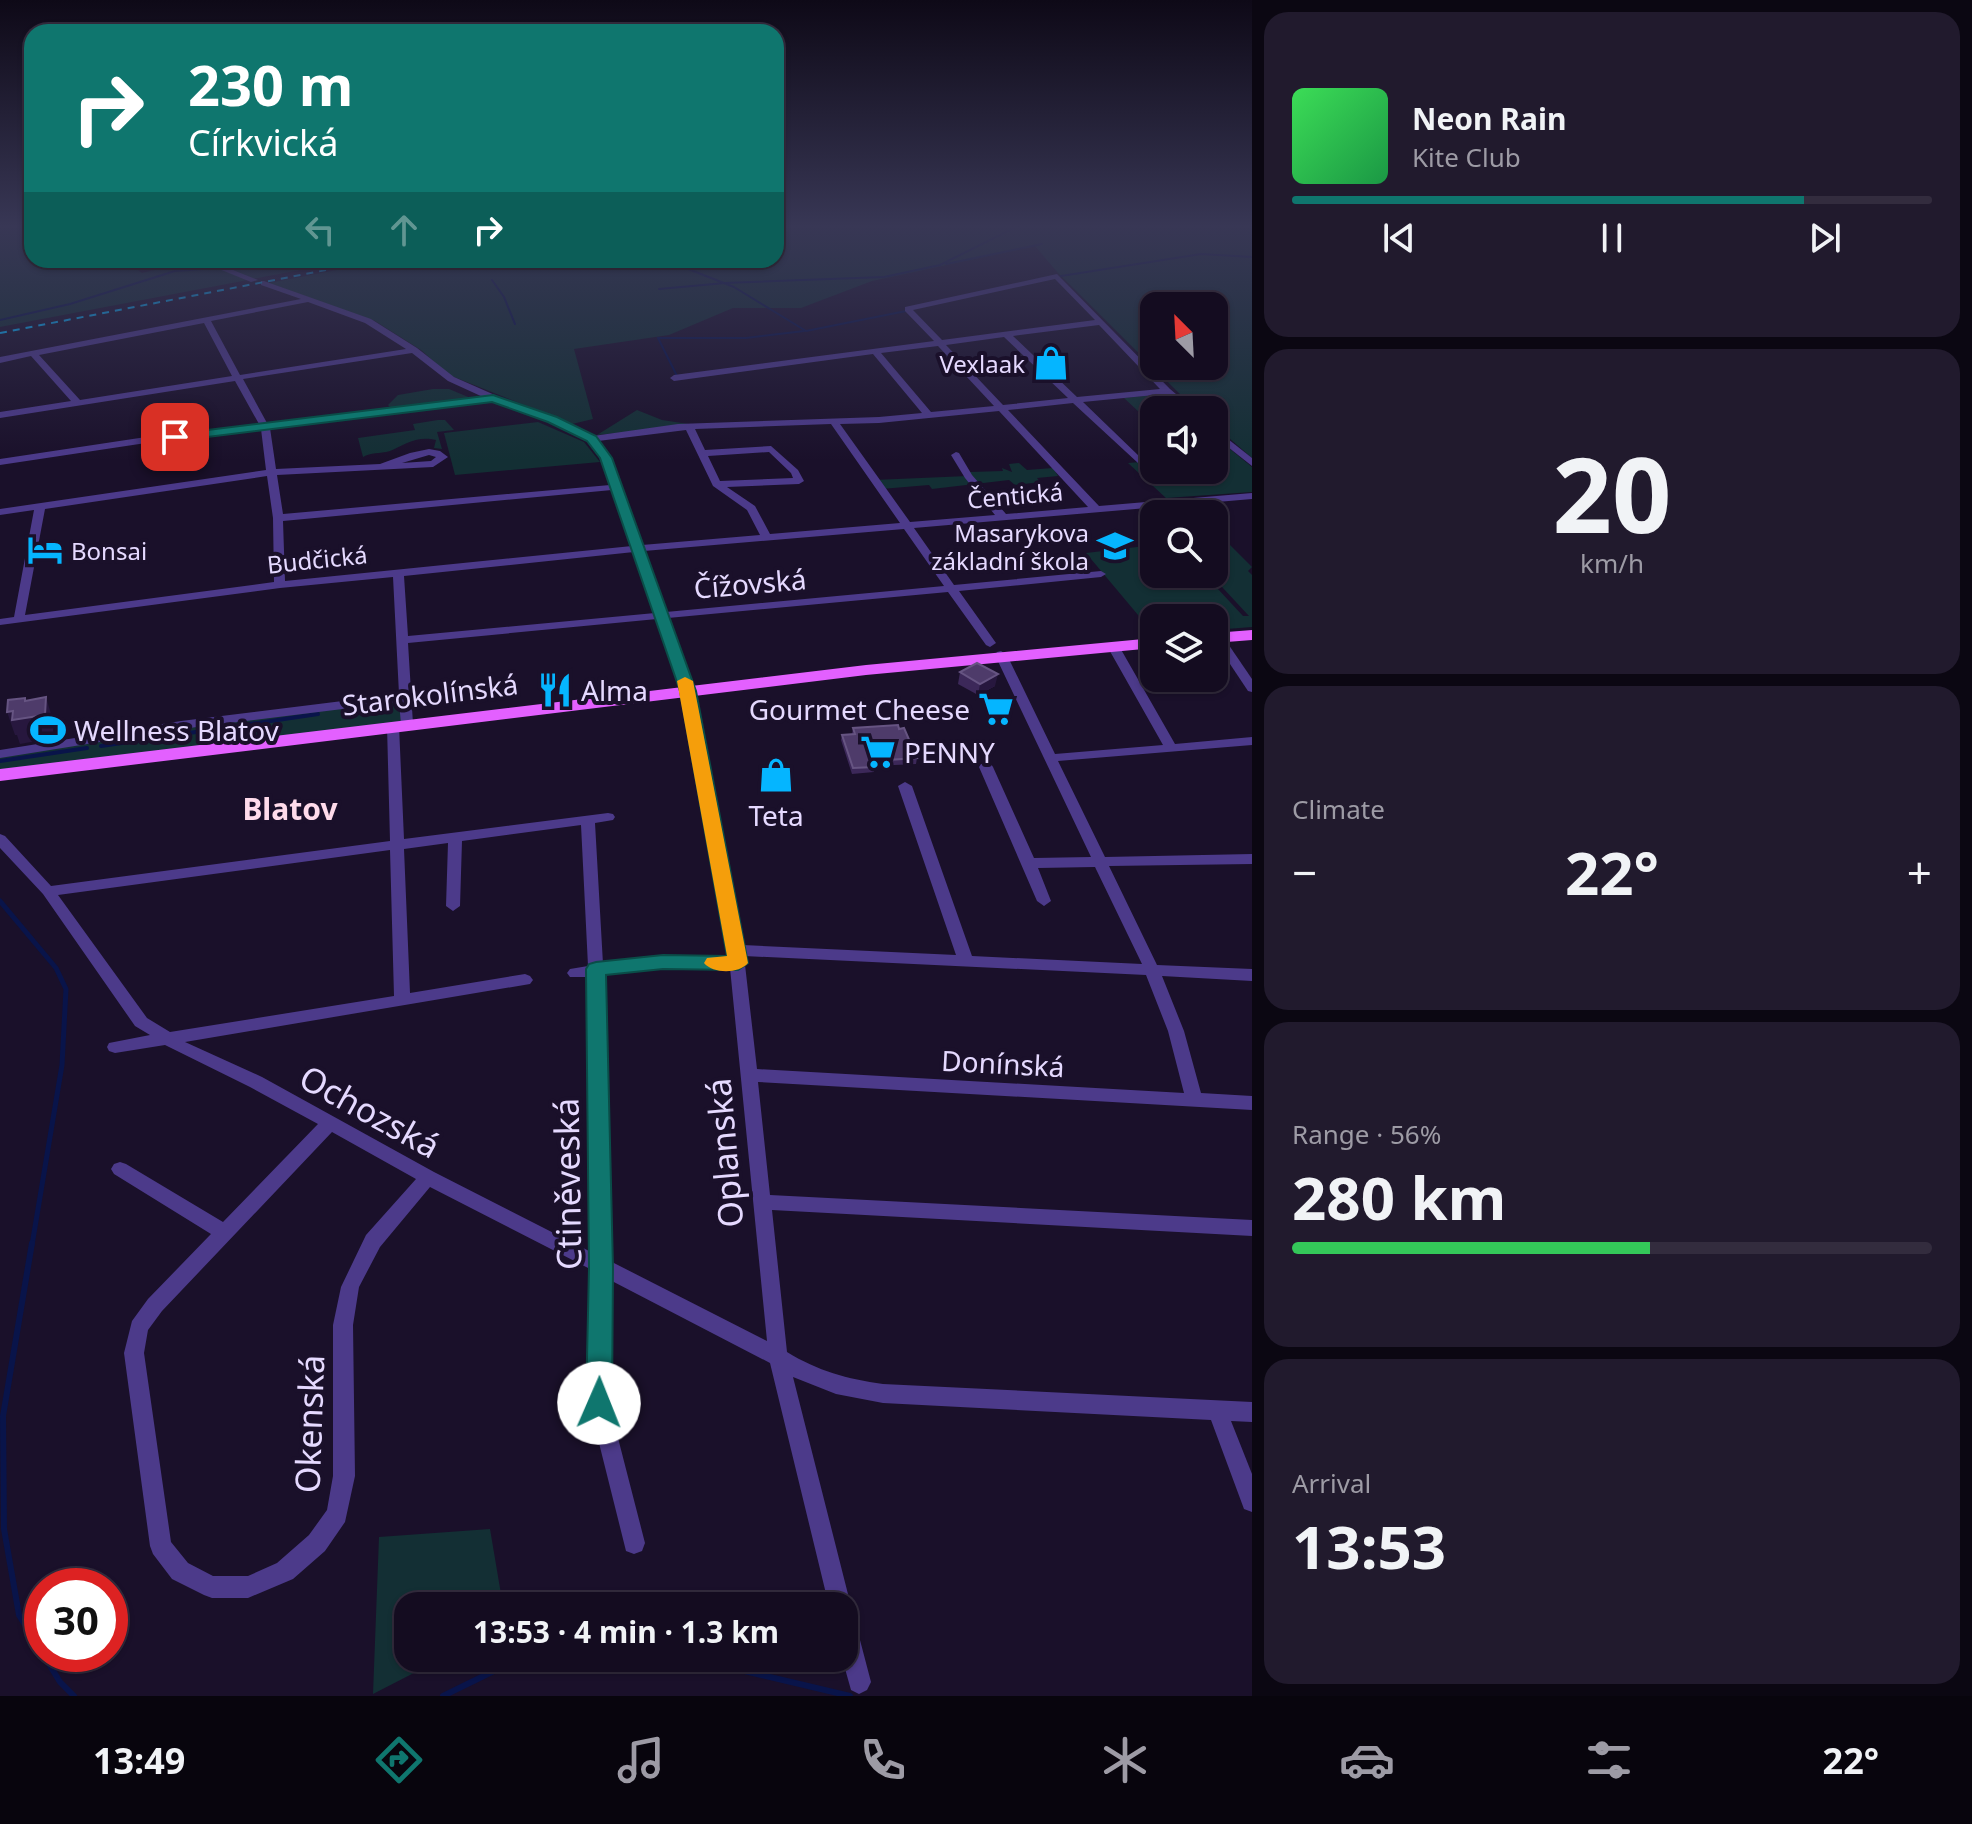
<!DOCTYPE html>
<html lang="en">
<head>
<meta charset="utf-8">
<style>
	body { margin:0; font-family:"Noto Sans",sans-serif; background:#211a2d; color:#f1f3f6; height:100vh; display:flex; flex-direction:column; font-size:30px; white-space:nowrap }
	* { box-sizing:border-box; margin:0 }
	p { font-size:26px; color:#9d9ba5 }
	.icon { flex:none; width:44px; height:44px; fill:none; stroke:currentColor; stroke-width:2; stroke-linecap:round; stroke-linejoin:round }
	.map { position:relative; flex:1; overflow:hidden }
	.side { display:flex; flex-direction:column; gap:12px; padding:12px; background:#0b0712; width:720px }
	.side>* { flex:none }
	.guide { position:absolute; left:24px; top:24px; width:760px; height:244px; border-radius:24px; box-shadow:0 2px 6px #0004,0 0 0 2px #332c3e; background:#0f766e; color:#fff; overflow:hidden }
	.needle { width:52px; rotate:336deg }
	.fabs { position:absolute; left:1140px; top:292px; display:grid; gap:16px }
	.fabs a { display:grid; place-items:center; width:88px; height:88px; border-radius:16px; background:#140c20; box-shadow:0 2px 6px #0004,0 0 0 2px #332c3e; font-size:40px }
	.speed { position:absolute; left:24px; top:1568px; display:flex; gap:16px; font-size:40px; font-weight:700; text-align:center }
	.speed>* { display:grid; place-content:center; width:104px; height:104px; border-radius:50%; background:#140c20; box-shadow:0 2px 6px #0004,0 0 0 2px #332c3e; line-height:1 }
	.speed .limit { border:12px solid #d22; background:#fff; color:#111 }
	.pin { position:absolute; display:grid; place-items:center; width:68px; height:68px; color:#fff; margin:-34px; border-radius:16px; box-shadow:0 4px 12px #0006 }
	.me { position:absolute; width:88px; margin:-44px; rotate:1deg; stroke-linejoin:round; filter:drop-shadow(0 0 6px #0008) }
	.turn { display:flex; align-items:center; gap:28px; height:168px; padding:0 32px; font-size:36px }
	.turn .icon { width:104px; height:104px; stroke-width:2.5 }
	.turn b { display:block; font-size:56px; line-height:68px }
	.lanes { display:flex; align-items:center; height:76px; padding:0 32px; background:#0003; justify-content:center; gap:40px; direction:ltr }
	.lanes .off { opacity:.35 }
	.big { font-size:60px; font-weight:700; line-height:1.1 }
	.side .widget { flex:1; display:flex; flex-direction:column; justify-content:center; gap:12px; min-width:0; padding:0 28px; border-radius:24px; background:#211a2d }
	.side .dial { align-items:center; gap:0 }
	.dial b { font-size:104px; line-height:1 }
	.song { display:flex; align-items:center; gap:24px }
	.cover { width:96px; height:96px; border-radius:12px; background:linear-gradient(135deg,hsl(130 70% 55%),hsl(140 70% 35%)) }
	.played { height:8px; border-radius:4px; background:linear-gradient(90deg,#0f766e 80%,#332c3e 80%) }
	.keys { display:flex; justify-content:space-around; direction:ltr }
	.heat { display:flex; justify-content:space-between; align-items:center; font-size:44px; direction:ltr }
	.charge { height:12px; border-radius:6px; background:linear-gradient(90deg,#34c759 56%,#332c3e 0) }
	.trip { position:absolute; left:394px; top:1592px; width:464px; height:80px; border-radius:24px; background:#140c20; box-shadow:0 2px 6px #0004,0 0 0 2px #332c3e; font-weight:700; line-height:80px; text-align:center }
	.tab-bar { display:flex; height:128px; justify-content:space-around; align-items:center; background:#08050d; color:#9d9ba5 }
	.tab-bar .icon { width:56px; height:56px }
	.tab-bar .selected { color:#0f766e }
	.tab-bar b { font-size:36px; color:#f1f3f6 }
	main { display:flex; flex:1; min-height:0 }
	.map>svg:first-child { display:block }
</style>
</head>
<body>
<main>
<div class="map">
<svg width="1252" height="1696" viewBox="0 0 1252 1696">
	<rect width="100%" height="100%" fill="#1a102a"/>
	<!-- green -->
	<g fill="#132f34" fill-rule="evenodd">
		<polygon points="0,224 32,224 32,260 129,260 126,262 142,273 196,260 353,260 0,327"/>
		<path d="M776,224H1252V458L1214,425V410H1196L1058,273L1035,246L872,281L801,308H733L669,335L574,349L593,419L572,424L449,375L421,350L375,321L269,283L389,260H776ZM1154,306H1214V366H1154Z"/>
		<polygon points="433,389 449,389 473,399 392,409 388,405 398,395"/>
		<polygon points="1164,394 1183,410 1154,410 1154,426 1124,398"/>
		<polygon points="637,410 662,420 695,425 597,435"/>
		<path d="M438,420H445L454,430L437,432L442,449L434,448L436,440C416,435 403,446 390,451C379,454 371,452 363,457L358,438L415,430L413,424Z"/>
		<polygon points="538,422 584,442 600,462 455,475 444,433"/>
		<polygon points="1214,436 1252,467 1252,492 1166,498 1128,463 1154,461 1154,470 1214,470"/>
		<polygon points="1019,463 1027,470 1053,468 1058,476 1037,478 1040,482 1015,485 1009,480 932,489 929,485 881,489 874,480 968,476 970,472 1003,471 1002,468 1012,472 1009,464"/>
		<polygon points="1220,535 1252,567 1248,571 1252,575 1252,627 1214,630 1214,618 1154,618 1154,634 1086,553 1154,545 1154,574 1204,574 1243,616 1249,616 1210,574 1214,574 1214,536"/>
		<polygon points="406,697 407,724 0,774 0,754"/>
		<polygon points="490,1529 503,1606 408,1606 408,1658 443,1658 373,1694 379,1537"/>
	</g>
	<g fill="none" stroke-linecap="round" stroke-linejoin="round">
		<!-- stream-far3 -->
		<g stroke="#09144a" stroke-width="2">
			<polyline points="651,260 672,264"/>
			<polyline points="946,264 1042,244"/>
			<polyline points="219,265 239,260"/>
			<polyline points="678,265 734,287 806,331 906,311"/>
			<polyline points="1061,276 1201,254 1252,257"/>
			<polyline points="492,280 504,297 515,324"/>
			<polyline points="659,289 725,283 884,277 940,265 1022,224"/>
			<polyline points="0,320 70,304 175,271 218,268"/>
			<polyline points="677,376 658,338 746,338 804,331"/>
		</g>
		<!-- stream-far2 -->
		<g stroke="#09144a" stroke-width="4">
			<polyline points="162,737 318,714"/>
			<polyline points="101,746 150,739"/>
			<polyline points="0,761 87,748"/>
		</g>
		<!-- stream-far1 -->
		<polyline stroke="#09144a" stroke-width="5" points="0,901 56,968 66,989 62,1065 32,1245"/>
		<!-- stream -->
		<g stroke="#09144a" stroke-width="6">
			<polyline points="32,1243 3,1416 4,1529 19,1615 42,1653"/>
			<polyline points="43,1654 60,1682 74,1696"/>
			<polyline points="690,1658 850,1696"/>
			<polyline points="443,1696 506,1665 551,1658"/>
		</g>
		<!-- street -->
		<g fill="#4c3a8a" fill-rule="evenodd">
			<polygon points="197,260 208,260 258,280 251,282"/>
			<path d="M1057,274L1170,389L1195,410H1184L1165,394L1083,402L1141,458V462L1138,463L1073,403L1008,410L1099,506L1252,493V499L914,528L954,585L1101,571L1106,574L1101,577L959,591L996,643L990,647L986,645L948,592L668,618L694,691L743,945L956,955L898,786L905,782L912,786L972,956L1142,964L1095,867L1038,868L1051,901L1044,906L1037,901L979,767L981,764H991L993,767L1034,858L1091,857L995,655L997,652L1001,651L1007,655L1055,754L1163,745L1107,646L1113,642L1119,646L1175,744L1252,737V745L1058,761L1105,857L1252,854V864L1109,866L1157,965L1252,969V981L1162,976L1184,1031L1201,1093L1252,1096V1110L758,1082L770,1195L1252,1220V1236L772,1210L787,1352C818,1371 847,1379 883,1384L1252,1402V1422L1231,1421L1252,1474V1512L1244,1509L1211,1420L883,1403L836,1394L793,1377L851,1606L849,1612L852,1613L855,1621L871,1682L867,1690L859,1694L851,1690L842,1658H844V1606H829L770,1363L610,1280L609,1403L645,1543L642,1551L634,1554L626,1551L589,1403L592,1270L430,1187L380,1247L359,1287L353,1325L355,1476L345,1522L325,1551L293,1579L248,1598H212L204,1595L172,1579L153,1554L150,1546L124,1353L132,1321L148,1299L211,1234L114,1174L111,1169L114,1164L120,1162L126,1164L223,1222L318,1124L250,1087L165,1045L115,1053L109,1051L107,1047L109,1043L150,1035L135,1026L43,894L0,848V834L5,836L51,886L390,841L387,726L393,722L399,726L404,839L608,813L613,814L615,817L613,820L595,823L603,964L663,957H729L728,950L682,691L657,619L408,643L413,724L407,728L401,724L399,702L181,729L0,758V750L181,721L399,694L393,577L280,588L0,625V619L14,617L34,510L0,515V509L266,470L261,429L146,443L0,465V459L146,437L259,424L235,381L0,418V412L71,401L31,356L0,363V357L301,299L261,285V281H264L371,319L417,348L454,377L524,408L556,417L593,436L678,424L879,417L922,413L873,354L674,381L670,378L674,375L934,341L905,311V307ZM1055,279L1095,320L942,340L913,310ZM308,302L365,323L406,349L240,375L211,321ZM204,323L232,376L80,400L39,355ZM1099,325L1160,389L1077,397L1013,336ZM1004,337L1068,398L1003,405L946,345ZM938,346L994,406L931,412L881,353ZM412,353L448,381L483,397L267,423L243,379ZM493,401C518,412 574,425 591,445C601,456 605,470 610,485L283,514L277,475L433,467L448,457L440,451L429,449L410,453L380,464L276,469L270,428ZM999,411L1088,507L1006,514L972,475L959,453L956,452L951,455L965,478L995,515L910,522L840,424L879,423ZM831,424L900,523L770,534L755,506L727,487L799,484L804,481L798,470L771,446L705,450L695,429ZM686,430L713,486L747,510L760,535L642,545L611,458L598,441ZM769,452L791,473L793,478L720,481L708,456ZM429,455L436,457L431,461L402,463ZM267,476L273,518L274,582L25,615L45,509ZM612,490L632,546L285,581L283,521ZM904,529L944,586L666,612L644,551ZM634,552L655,613L408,636L404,576ZM581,825L588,966L570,969L567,973L570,977H588L591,1252L434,1172L262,1077L185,1042L530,984L533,980L530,976L525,974L410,993L404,849L448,843L446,906L453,911L460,906L462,841ZM390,850L394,996L170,1032L147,1018L58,895ZM744,956L1146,975L1168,1031L1184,1093L757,1069ZM663,967L730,968L767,1341L610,1261L604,975ZM332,1132L416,1179L366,1235L341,1287L333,1325V1476L327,1510L309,1535L277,1563L248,1576H213L188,1563L171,1542L144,1353L148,1330L162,1311Z"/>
			<polygon points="1214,428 1252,458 1252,466 1214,436"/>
			<polygon points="1218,634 1222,635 1252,679 1252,692 1248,691 1214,640 1214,635"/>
		</g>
		<!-- primary -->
		<g fill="#e360ff" fill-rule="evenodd">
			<polygon points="1252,630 1252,640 1214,643 1214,633"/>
			<polygon points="1154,638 1154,648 866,675 0,781 0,769 866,665"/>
		</g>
		<!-- rail -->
		<polyline stroke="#05b5ff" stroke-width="2" stroke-dasharray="7 6" stroke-linecap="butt" points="0,333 378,260"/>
	</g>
	<!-- wall -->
	<g fill="#3c2859">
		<polygon points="960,672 995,686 978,695 958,684"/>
		<polygon points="853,728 917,758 916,764 874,766 874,772 852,774 841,740 842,735 852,734"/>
	</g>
	<!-- shaded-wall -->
	<g fill="#27173e">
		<polygon points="998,674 995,686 978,695 980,684"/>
		<polygon points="46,697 53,721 53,738 20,744 17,735 15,735 7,712 13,711 25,701 25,698 32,717"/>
	</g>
	<!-- building -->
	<g fill="#4e3b6a" stroke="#665482" stroke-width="2">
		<polygon points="977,663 998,674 980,684 960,672"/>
		<polygon points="46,697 45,715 12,720 13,711 7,712 8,700 25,698 25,701"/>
		<polygon points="898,725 899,729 904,728 917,758 872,761 874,767 853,768 842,735 855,734 853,728"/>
	</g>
	<!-- sky -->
	<linearGradient id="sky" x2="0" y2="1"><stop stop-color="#0e0917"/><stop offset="0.49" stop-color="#383755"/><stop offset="1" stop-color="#383755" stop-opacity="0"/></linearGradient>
	<rect width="1252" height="461" fill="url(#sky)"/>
	<!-- route -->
	<polygon fill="#0f766e" stroke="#0a4d48" stroke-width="2" points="493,395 557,417 596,436 612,458 696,691 748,963 738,970 663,969 606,975 613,1268 612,1403 608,1412 599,1415 589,1412 586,1403 589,1268 586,969 589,964 596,962 663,955 727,956 680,691 600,458 587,441 548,422 492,402 175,441 169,437 175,434"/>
	<!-- slow -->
	<path fill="#f59e0b" d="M685,677L693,681L748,963C739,974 713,974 704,963L707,958L727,956L677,681Z"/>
	<!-- icons -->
	<defs>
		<g id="shop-bare" transform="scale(2.76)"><path d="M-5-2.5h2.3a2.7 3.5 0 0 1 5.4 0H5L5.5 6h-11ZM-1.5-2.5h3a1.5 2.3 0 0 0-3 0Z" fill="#05b5ff" stroke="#1a102a" stroke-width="2.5" paint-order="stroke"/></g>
		<g id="school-bare" transform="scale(2.76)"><path d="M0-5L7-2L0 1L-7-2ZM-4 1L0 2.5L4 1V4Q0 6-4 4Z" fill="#05b5ff" stroke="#1a102a" stroke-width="2.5" paint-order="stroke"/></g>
		<g id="hotel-bare" transform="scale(2.76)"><path d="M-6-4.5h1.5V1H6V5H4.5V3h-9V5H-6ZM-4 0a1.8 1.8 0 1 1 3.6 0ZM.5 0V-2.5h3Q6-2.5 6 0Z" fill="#05b5ff" stroke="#1a102a" stroke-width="2.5" paint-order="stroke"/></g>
		<g id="restaurant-bare" transform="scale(2.76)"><path d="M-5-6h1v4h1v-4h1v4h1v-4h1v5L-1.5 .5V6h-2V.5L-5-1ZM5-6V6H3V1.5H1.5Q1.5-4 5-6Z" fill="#05b5ff" stroke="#1a102a" stroke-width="2.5" paint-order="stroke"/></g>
		<g id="supermarket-bare" transform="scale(2.76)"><path d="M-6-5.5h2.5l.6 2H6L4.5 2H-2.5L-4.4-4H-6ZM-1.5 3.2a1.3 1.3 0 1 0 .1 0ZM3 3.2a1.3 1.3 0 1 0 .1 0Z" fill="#05b5ff" stroke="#1a102a" stroke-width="2.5" paint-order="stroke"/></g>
		<g id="stadium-bare" transform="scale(2.76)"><path d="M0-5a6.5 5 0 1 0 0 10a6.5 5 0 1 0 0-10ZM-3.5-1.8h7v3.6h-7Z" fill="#05b5ff" stroke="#1a102a" stroke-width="2.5" paint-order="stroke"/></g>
	</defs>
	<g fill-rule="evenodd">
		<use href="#shop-bare" x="1051" y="363"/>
		<use href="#school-bare" x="1115" y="546"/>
		<use href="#hotel-bare" x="45" y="550"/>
		<use href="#restaurant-bare" x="555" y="690"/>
		<use href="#supermarket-bare" x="996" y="709"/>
		<use href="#stadium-bare" x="48" y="730"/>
		<use href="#supermarket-bare" x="878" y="752"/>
		<use href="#shop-bare" x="776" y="775"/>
	</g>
	<g text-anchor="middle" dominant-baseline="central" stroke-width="8" stroke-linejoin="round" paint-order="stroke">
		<!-- far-poi labels -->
		<g font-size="24" fill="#e5d9ff" stroke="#1a102a" text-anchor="end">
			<text x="1025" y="363">Vexlaak</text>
			<text x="1089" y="532">Masarykova<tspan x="1089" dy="28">základní škola</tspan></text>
			<text x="71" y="550" text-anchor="start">Bonsai</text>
		</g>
		<!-- far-street labels -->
		<g font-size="24" fill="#e5d9ff" stroke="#1a102a">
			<text transform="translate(1015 495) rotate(-5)">Čentická</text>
			<text transform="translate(317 559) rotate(-6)">Budčická</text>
		</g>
		<!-- street labels -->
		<g font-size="28" fill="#e5d9ff" stroke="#1a102a">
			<text transform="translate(750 583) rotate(-5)">Čížovská</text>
			<text transform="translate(430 694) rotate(-7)">Starokolínská</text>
			<text transform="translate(1003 1063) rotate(3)">Donínská</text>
		</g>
		<!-- poi labels -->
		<g font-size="28" fill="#e5d9ff" stroke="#1a102a" text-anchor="start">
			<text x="581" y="690">Alma</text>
			<text x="970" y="709" text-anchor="end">Gourmet Cheese</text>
			<text x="74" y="730">Wellness Blatov</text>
			<text x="904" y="752">PENNY</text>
			<text x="776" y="815" text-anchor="middle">Teta</text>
		</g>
		<!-- neighbourhood labels -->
		<g font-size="30" font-weight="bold" fill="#ffdbeb" stroke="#1a102a">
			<text x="290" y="808">Blatov</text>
		</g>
		<!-- near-street labels -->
		<g font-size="34" fill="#e5d9ff" stroke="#1a102a">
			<text transform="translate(370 1111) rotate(29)">Ochozská</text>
			<text transform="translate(724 1153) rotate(-95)">Oplanská</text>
			<text transform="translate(567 1184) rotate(-91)">Ctiněveská</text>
			<text transform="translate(309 1424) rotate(-88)">Okenská</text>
		</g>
	</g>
</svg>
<div class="fabs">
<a><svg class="needle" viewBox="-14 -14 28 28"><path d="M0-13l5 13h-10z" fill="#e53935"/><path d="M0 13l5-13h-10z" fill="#9d9ba5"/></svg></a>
<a><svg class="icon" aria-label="sound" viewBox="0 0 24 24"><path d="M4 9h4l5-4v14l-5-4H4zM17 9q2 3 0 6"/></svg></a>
<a><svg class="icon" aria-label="search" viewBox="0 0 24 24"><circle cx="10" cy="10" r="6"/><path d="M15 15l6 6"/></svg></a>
<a><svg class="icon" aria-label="layers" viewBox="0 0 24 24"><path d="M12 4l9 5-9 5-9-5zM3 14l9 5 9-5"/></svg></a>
</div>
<div class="speed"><div class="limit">30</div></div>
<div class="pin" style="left:175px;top:437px;background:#d93025"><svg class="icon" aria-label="arrive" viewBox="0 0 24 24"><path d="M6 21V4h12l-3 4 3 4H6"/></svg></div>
<svg class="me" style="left:599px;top:1403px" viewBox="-20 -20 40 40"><circle r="19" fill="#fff"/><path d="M0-13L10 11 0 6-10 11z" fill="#0f766e"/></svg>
<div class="trip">13:53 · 4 min · 1.3 km</div>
<div class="guide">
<div class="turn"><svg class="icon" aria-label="right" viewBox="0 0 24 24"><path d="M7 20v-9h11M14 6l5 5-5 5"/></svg><div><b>230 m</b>Církvická</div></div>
<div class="lanes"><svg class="icon off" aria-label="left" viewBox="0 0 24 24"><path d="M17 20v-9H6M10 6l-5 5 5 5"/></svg><svg class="icon off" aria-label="ahead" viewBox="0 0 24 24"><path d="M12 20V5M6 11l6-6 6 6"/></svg><svg class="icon" aria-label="right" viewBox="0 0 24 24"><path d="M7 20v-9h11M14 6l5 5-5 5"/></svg></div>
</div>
</div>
<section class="side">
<div class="widget">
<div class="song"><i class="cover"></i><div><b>Neon Rain</b><p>Kite Club</p></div></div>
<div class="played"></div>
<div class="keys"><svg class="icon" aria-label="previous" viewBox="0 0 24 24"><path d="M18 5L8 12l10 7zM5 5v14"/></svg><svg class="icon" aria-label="pause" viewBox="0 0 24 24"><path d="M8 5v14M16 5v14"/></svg><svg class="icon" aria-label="next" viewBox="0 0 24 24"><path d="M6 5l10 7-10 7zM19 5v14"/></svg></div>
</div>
<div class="widget dial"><b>20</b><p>km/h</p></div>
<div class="widget"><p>Climate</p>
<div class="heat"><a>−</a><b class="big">22°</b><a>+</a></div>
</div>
<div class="widget"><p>Range · 56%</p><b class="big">280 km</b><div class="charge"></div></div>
<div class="widget"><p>Arrival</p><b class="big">13:53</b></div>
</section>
</main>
<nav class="tab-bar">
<b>13:49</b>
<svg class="icon selected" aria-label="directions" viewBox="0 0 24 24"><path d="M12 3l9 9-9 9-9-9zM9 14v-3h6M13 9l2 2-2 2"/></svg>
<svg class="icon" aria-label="music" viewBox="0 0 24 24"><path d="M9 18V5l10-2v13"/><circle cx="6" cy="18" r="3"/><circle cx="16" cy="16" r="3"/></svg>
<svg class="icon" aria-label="phone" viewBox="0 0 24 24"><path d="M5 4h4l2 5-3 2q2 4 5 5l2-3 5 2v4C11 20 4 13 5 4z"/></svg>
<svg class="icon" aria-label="climate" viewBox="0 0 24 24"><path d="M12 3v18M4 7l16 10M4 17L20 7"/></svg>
<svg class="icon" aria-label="car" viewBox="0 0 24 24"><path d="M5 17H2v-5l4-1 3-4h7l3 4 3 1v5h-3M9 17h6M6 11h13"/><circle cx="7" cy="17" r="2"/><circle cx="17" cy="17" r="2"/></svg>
<svg class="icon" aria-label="filters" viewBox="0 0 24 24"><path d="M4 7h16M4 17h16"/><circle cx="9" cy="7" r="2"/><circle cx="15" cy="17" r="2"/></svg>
<b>22°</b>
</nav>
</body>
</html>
